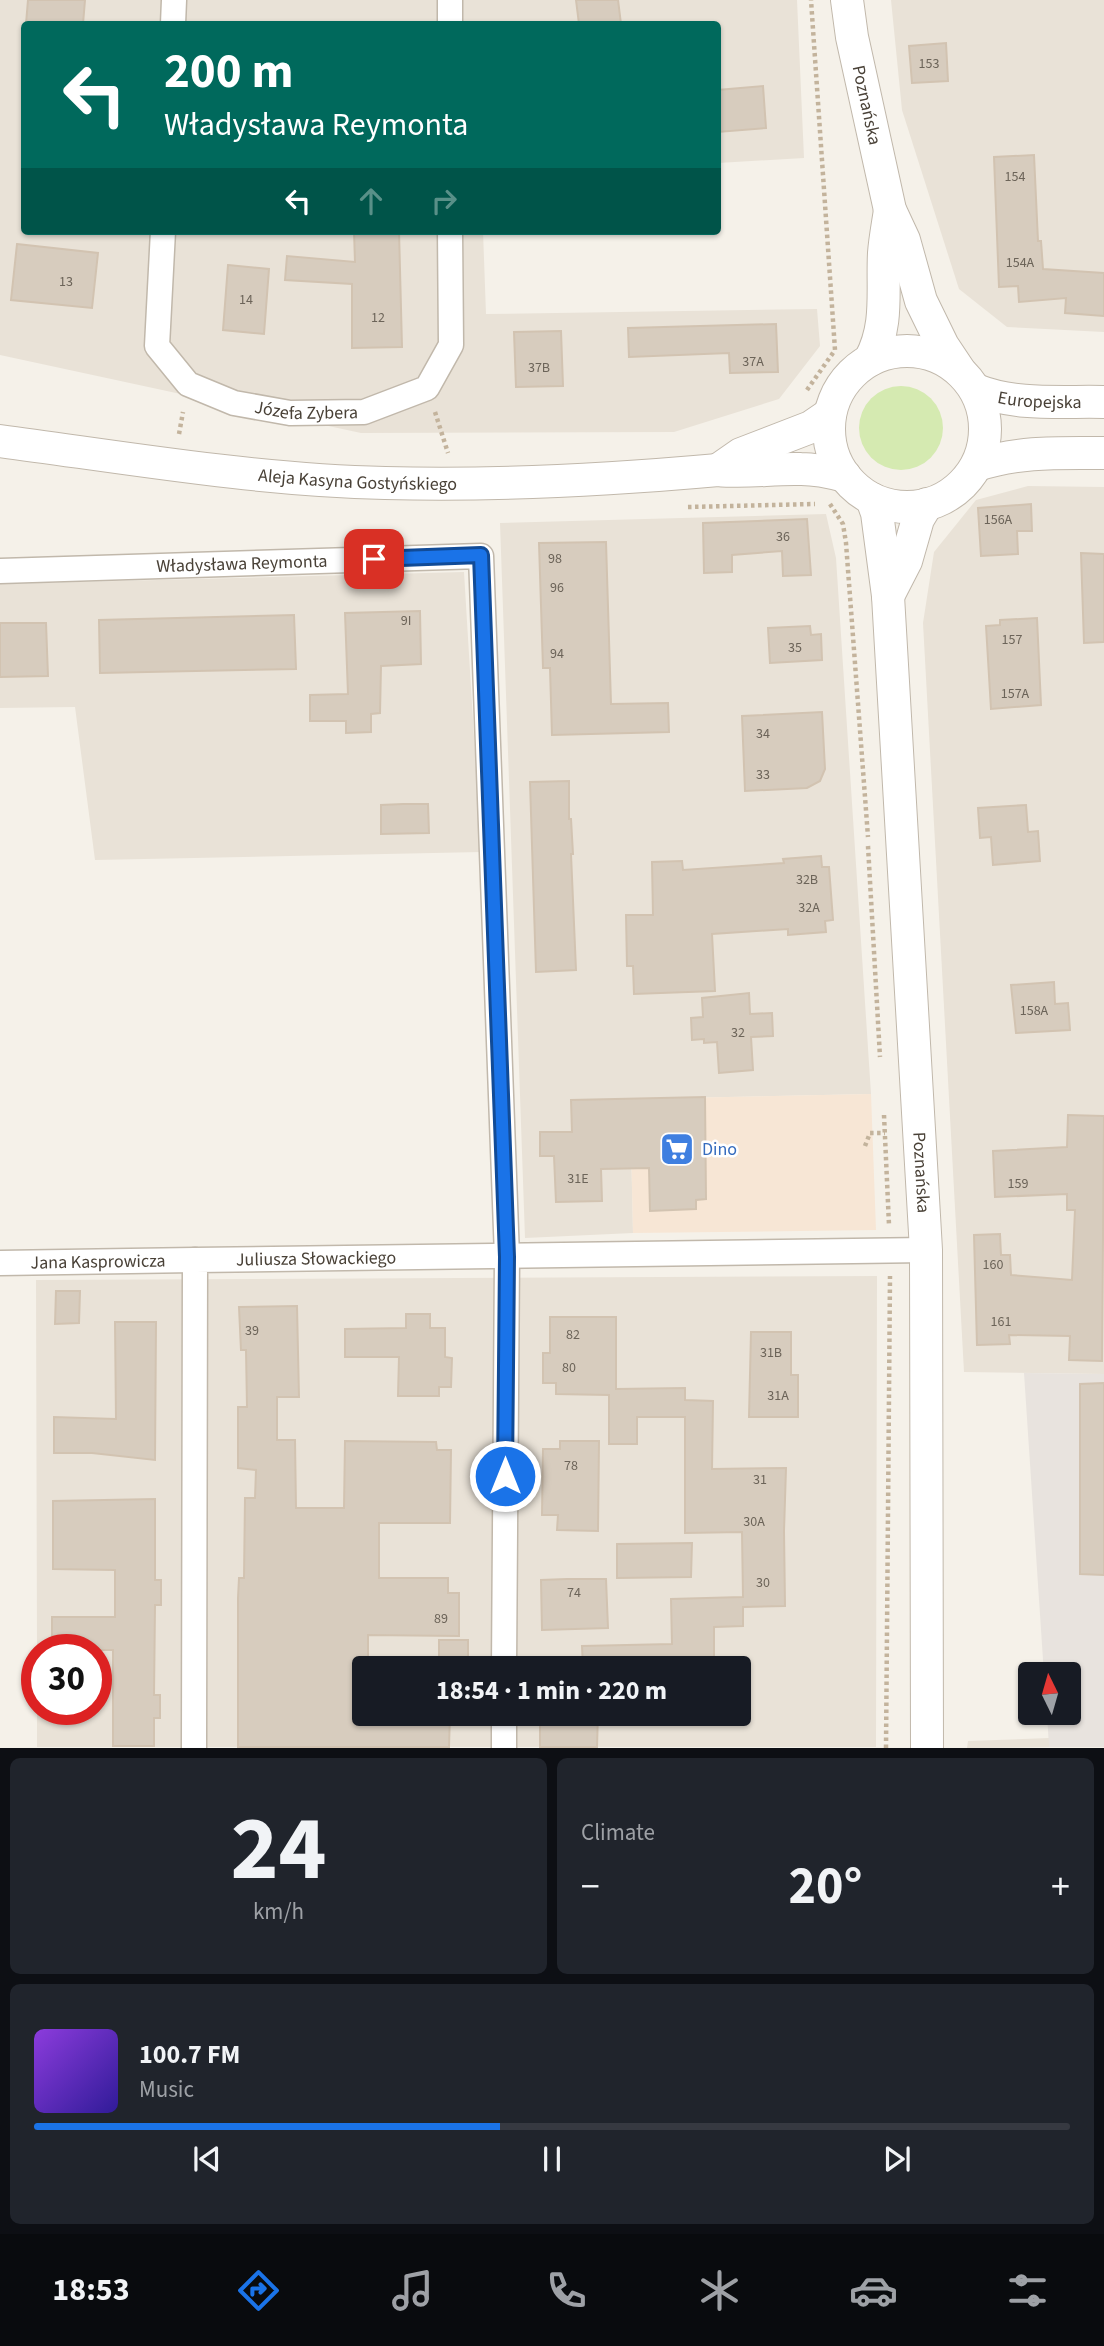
<!DOCTYPE html>
<html lang="en">
<head>
<meta charset="utf-8">
<style>
	body { margin:0; font-family:"Source Sans 3",sans-serif; background:#20242c; color:#f1f3f6; height:100vh; display:flex; flex-direction:column; font-size:26px; white-space:nowrap }
	* { box-sizing:border-box; margin:0 }
	p { font-size:23px; color:#9ea1a6 }
	.icon { flex:none; width:38px; height:38px; fill:none; stroke:currentColor; stroke-width:2; stroke-linecap:round; stroke-linejoin:round }
	.map { position:relative; height:1748px; overflow:hidden }
	.details { display:flex; flex-direction:column; gap:10px; padding:10px; background:#0d0f14; flex:1 }
	.details>* { flex:none }
	.guide { position:absolute; left:21px; top:21px; width:700px; height:214px; border-radius:7px; box-shadow:0 2px 5px #0004; background:#00695c; color:#fff; overflow:hidden }
	.needle { width:46px; rotate:355deg }
	.buttons { position:absolute; left:1018px; top:1662px; display:grid; gap:14px }
	.buttons a { display:grid; place-items:center; width:63px; height:63px; border-radius:7px; background:#171b24; box-shadow:0 2px 5px #0004; font-size:35px }
	.speed { position:absolute; left:21px; top:1634px; display:flex; gap:14px; font-size:35px; font-weight:700; text-align:center }
	.speed>* { display:grid; place-content:center; width:91px; height:91px; border-radius:50%; background:#171b24; box-shadow:0 2px 5px #0004; line-height:1 }
	.speed .limit { border:10px solid #d22; background:#fff; color:#111 }
	.pin { position:absolute; display:grid; place-items:center; width:60px; height:60px; color:#fff; margin:-30px; border-radius:14px; box-shadow:0 4px 10px #0006 }
	.me { position:absolute; width:77px; margin:-38px; rotate:0deg; stroke-linejoin:round; filter:drop-shadow(0 0 5px #0008) }
	.turn { display:flex; align-items:center; gap:24px; height:147px; padding:0 28px; font-size:32px }
	.turn .icon { width:91px; height:91px; stroke-width:2.5 }
	.turn b { display:block; font-size:49px; line-height:60px }
	.lanes { display:flex; align-items:center; height:66px; padding:0 28px; background:#0003; justify-content:center; gap:35px; direction:ltr }
	.lanes .off { opacity:.35 }
	.big { font-size:52px; font-weight:700; line-height:1.1 }
	.details .widget { flex:1; display:flex; flex-direction:column; justify-content:center; gap:10px; min-width:0; padding:0 24px; border-radius:10px; background:#20242c }
	.details .dial { align-items:center; gap:0 }
	.dial b { font-size:91px; line-height:1 }
	.song { display:flex; align-items:center; gap:21px }
	.cover { width:84px; height:84px; border-radius:10px; background:linear-gradient(135deg,hsl(270 70% 55%),hsl(250 70% 35%)) }
	.played { height:7px; border-radius:4px; background:linear-gradient(90deg,#1a73e8 45%,#363941 45%) }
	.keys { display:flex; justify-content:space-around; direction:ltr }
	.heat { display:flex; justify-content:space-between; align-items:center; font-size:38px; direction:ltr }
	.details .tiles { flex:1; display:grid; gap:10px; grid-template-columns:1fr 1fr }
	.widget:last-child { grid-column:span 2 }
	.trip { position:absolute; left:352px; top:1656px; width:399px; height:70px; border-radius:7px; background:#171b24; box-shadow:0 2px 5px #0004; font-weight:700; line-height:70px; text-align:center }
	.dock { display:flex; height:112px; justify-content:space-around; align-items:center; background:#090b0e; color:#9ea1a6 }
	.dock .icon { width:49px; height:49px }
	.dock .current { color:#1a73e8 }
	.dock b { font-size:32px; color:#f1f3f6 }
	.map>svg:first-child { display:block }
</style>
</head>
<body>
<div class="map">
<svg width="1104" height="1748" viewBox="0 0 1104 1748">
	<rect width="100%" height="100%" fill="#f5f1e9"/>
	<!-- residential -->
	<g fill="#e9e2d7" fill-rule="evenodd">
		<polygon points="0,0 797,0 804,158 718,163 718,24 24,24 24,231 483,231 486,314 817,309 820,346 779,399 674,432 361,433 0,355"/>
		<polygon points="891,0 1104,0 1104,332 1007,327 959,289 902,110"/>
		<polygon points="1028,486 1104,487 1104,1374 964,1372 923,623 934,552 976,500"/>
		<polygon points="826,514 836,558 871,1094 630,1099 633,1233 525,1238 500,523"/>
		<polygon points="464,572 481,852 95,860 75,707 0,708 0,584"/>
		<path d="M877,1276L876,1747H37V1710H96V1650H37L36,1280ZM364,1668H738V1713H364Z"/>
		<polygon points="1049,1738 1049,1747 967,1748 968,1741"/>
	</g>
	<!-- commercial -->
	<polygon fill="#f7e6d5" points="871,1094 876,1230 633,1233 630,1099"/>
	<!-- industrial -->
	<polygon fill="#e8e3de" points="1024,1373 1104,1374 1104,1747 1049,1747 1047,1713 1069,1713 1069,1675 1044,1675"/>
	<!-- green -->
	<circle fill="#d5eab1" cx="901" cy="428" r="42"/>
	<!-- building -->
	<g fill="#d7ccbe" stroke="#d2c3b1" stroke-width="2">
		<polygon points="28,0 85,0 83,24 26,24"/>
		<polygon points="576,0 618,0 621,24 579,24"/>
		<polygon points="946,43 948,81 912,83 909,46"/>
		<polygon points="763,86 766,128 718,132 718,90"/>
		<polygon points="1034,155 1038,241 1041,241 1043,269 1104,273 1104,316 1065,313 1066,298 1019,302 1018,286 999,287 994,157"/>
		<polygon points="354,231 399,231 402,347 352,348 352,284 285,280 287,256 355,262"/>
		<polygon points="17,244 98,253 92,308 11,300"/>
		<polygon points="228,265 269,269 264,334 223,330"/>
		<polygon points="776,324 778,372 730,373 729,353 629,357 628,328"/>
		<polygon points="561,331 563,386 516,387 514,332"/>
		<polygon points="1031,504 1032,531 1017,531 1018,554 981,556 978,508"/>
		<polygon points="807,519 811,575 783,576 782,551 732,555 732,572 704,573 703,523"/>
		<polygon points="606,542 611,704 668,703 669,732 552,735 550,668 543,668 539,543"/>
		<polygon points="1081,553 1104,554 1104,642 1084,643"/>
		<polygon points="420,611 421,664 381,666 380,713 371,714 371,732 346,733 346,721 310,721 310,695 348,694 345,613"/>
		<polygon points="294,615 296,669 100,673 99,620"/>
		<polygon points="1037,618 1041,705 991,709 986,626 1000,625 1000,620"/>
		<polygon points="0,623 46,623 48,676 0,677"/>
		<polygon points="810,626 811,635 821,634 822,660 770,663 768,628"/>
		<polygon points="822,712 825,769 820,781 807,788 745,791 742,716"/>
		<polygon points="569,781 569,819 571,819 573,854 571,854 576,970 536,972 530,782"/>
		<polygon points="403,804 428,804 429,833 381,834 381,805"/>
		<polygon points="1026,805 1028,832 1038,831 1040,861 993,865 991,837 980,838 978,808"/>
		<polygon points="821,856 822,867 829,867 833,920 825,921 826,932 788,935 788,929 712,934 715,991 634,994 633,966 627,966 626,915 653,915 652,862 682,861 683,870 784,863 783,859"/>
		<polygon points="1054,982 1055,1004 1068,1003 1070,1030 1016,1033 1011,985"/>
		<polygon points="749,993 750,1014 772,1013 773,1036 751,1037 753,1070 719,1073 717,1042 704,1043 704,1039 692,1040 691,1018 703,1017 702,998"/>
		<polygon points="705,1097 706,1199 696,1200 696,1209 650,1211 649,1168 601,1169 602,1201 556,1202 554,1156 540,1156 540,1132 572,1132 571,1100"/>
		<polygon points="1068,1115 1104,1116 1102,1361 1069,1360 1070,1336 1009,1335 1010,1344 977,1345 974,1235 1000,1234 1001,1255 1010,1255 1011,1275 1072,1280 1075,1210 1067,1210 1067,1194 995,1197 993,1151 1067,1147"/>
		<polygon points="56,1291 80,1291 79,1323 55,1324"/>
		<polygon points="297,1306 299,1397 277,1397 277,1440 295,1440 296,1508 344,1508 345,1441 436,1442 437,1450 451,1450 450,1523 379,1523 379,1578 448,1578 448,1593 459,1593 459,1636 368,1635 368,1668 364,1668 364,1713 450,1713 449,1747 238,1747 238,1598 239,1578 244,1578 245,1498 255,1498 256,1470 238,1468 238,1407 247,1407 246,1350 241,1350 239,1307"/>
		<polygon points="406,1314 430,1314 430,1328 445,1328 445,1357 452,1358 451,1387 439,1387 439,1396 398,1396 399,1357 345,1357 345,1329 406,1328"/>
		<polygon points="550,1317 616,1317 616,1389 685,1388 685,1400 713,1401 712,1469 786,1468 784,1531 785,1606 743,1607 743,1626 714,1627 714,1668 583,1668 582,1646 672,1644 671,1599 743,1597 742,1532 685,1533 685,1417 637,1417 637,1444 609,1444 609,1395 556,1394 556,1383 543,1383 543,1353 550,1353"/>
		<polygon points="115,1322 156,1322 155,1460 92,1453 54,1453 54,1417 116,1419"/>
		<polygon points="751,1332 791,1332 791,1375 798,1375 798,1417 749,1417"/>
		<polygon points="1104,1383 1104,1575 1080,1574 1080,1384"/>
		<polygon points="560,1441 599,1441 598,1531 557,1530 558,1515 542,1515 543,1449 560,1449"/>
		<polygon points="155,1499 155,1580 161,1580 161,1605 155,1605 154,1695 160,1695 160,1718 154,1718 154,1746 113,1746 113,1650 52,1650 52,1617 115,1617 115,1570 53,1569 53,1501"/>
		<polygon points="692,1543 691,1577 617,1578 617,1544"/>
		<polygon points="567,1579 606,1579 608,1628 542,1630 541,1580"/>
		<rect x="439" y="1640" width="29" height="28"/>
		<polygon points="540,1713 598,1713 597,1747 540,1747"/>
	</g>
	<g fill="none" stroke-linecap="round" stroke-linejoin="round">
		<!-- minor casing -->
		<g stroke="#c1b8ab" stroke-width="27">
			<g id="minor">
				<polyline points="450,0 450,24"/>
				<polyline points="173,24 174,0"/>
				<path id="s1" d="M163,231L157,346L188,384L234,403L290,413L364,412L427,388L451,345L450,231"/>
				<path id="s2" d="M0,571L481,556L507,1257L504,1668"/>
				<path id="s3" d="M0,1263L195,1260"/>
				<path id="s4" d="M194,1748L195,1260L926,1250"/>
				<polyline points="504,1748 504,1713"/>
			</g>
		</g>
		<!-- tertiary casing -->
		<g stroke="#c1b8ab" stroke-width="34">
			<g id="tertiary">
				<path id="s5" d="M847,0L852,37L890,210L904,240L921,301L943,346L959,370"/>
				<circle cx="907" cy="429" r="78"/>
				<path d="M870,360C889,325 882,291 884,253C885,239 888,224 890,210"/>
				<path id="s6" d="M976,390C1016,406 1061,401 1104,402"/>
				<path id="s7" d="M0,441C128,458 256,480 385,483C496,486 607,480 718,470C747,473 773,468 801,469C816,469 830,472 845,476"/>
				<path d="M977,465C1019,451 1060,453 1104,453"/>
				<polyline points="718,470 741,454 811,427 830,414"/>
				<path id="s8" d="M872,499L877,513L888,596L926,1250L927,1748"/>
				<polyline points="888,596 906,561 918,519 927,504"/>
			</g>
		</g>
		<!-- path -->
		<g stroke="#c3b39c" stroke-width="4.5" stroke-dasharray="3.5 3.5" stroke-linecap="butt">
			<polyline points="807,390 835,350 811,0"/>
			<polyline points="435,412 448,453"/>
			<polyline points="179,434 183,412"/>
			<polyline points="830,504 843,524 846,543 868,837"/>
			<polyline points="688,507 815,504"/>
			<polyline points="868,846 880,1057"/>
			<polyline points="884,1115 889,1225"/>
			<polyline points="865,1146 870,1133 885,1133"/>
			<polyline points="886,1748 890,1276"/>
		</g>
		<!-- minor -->
		<use href="#minor" stroke="#fff" stroke-width="24"/>
		<!-- tertiary -->
		<use href="#tertiary" stroke="#fff" stroke-width="32"/>
	</g>
	<g fill="none" stroke-linecap="round" stroke-linejoin="round">
		<!-- route casing -->
		<g stroke="#114b97" stroke-width="18">
			<polyline id="route" points="374,559 481,555 507,1257 505,1476"/>
		</g>
		<!-- route -->
		<use href="#route" stroke="#1a73e8" stroke-width="12"/>
	</g>
	<!-- icons -->
	<defs>
		<g id="supermarket-square" transform="scale(1.75)"><rect x="-9" y="-9" width="18" height="18" rx="4" fill="#3f7fe0" stroke="#fff"/><path d="M-6-5.5h2.5l.6 2H6L4.5 2H-2.5L-4.4-4H-6ZM-1.5 3.2a1.3 1.3 0 1 0 .1 0ZM3 3.2a1.3 1.3 0 1 0 .1 0Z" fill="#fff"/></g>
	</defs>
	<g fill-rule="evenodd">
		<use href="#supermarket-square" x="677" y="1149"/>
	</g>
	<g text-anchor="middle" dominant-baseline="central" stroke-width="5" stroke-linejoin="round" paint-order="stroke">
		<!-- number labels -->
		<g font-size="14" fill="#6c6459">
			<text x="929" y="64">153</text>
			<text x="1015" y="177">154</text>
			<text x="1020" y="263">154A</text>
			<text x="66" y="282">13</text>
			<text x="246" y="300">14</text>
			<text x="378" y="318">12</text>
			<text x="753" y="362">37A</text>
			<text x="539" y="368">37B</text>
			<text x="998" y="520">156A</text>
			<text x="783" y="537">36</text>
			<text x="555" y="559">98</text>
			<text x="557" y="588">96</text>
			<text x="406" y="621">9I</text>
			<text x="1012" y="640">157</text>
			<text x="795" y="648">35</text>
			<text x="557" y="654">94</text>
			<text x="1015" y="694">157A</text>
			<text x="763" y="734">34</text>
			<text x="763" y="775">33</text>
			<text x="807" y="880">32B</text>
			<text x="809" y="908">32A</text>
			<text x="1034" y="1011">158A</text>
			<text x="738" y="1033">32</text>
			<text x="578" y="1179">31E</text>
			<text x="1018" y="1184">159</text>
			<text x="993" y="1265">160</text>
			<text x="1001" y="1322">161</text>
			<text x="252" y="1331">39</text>
			<text x="573" y="1335">82</text>
			<text x="771" y="1353">31B</text>
			<text x="569" y="1368">80</text>
			<text x="778" y="1396">31A</text>
			<text x="571" y="1466">78</text>
			<text x="760" y="1480">31</text>
			<text x="754" y="1522">30A</text>
			<text x="763" y="1583">30</text>
			<text x="574" y="1593">74</text>
			<text x="441" y="1619">89</text>
		</g>
		<!-- street labels -->
		<g font-size="18" fill="#494137" stroke="#fff">
			<text stroke="none"><textPath href="#s5" startOffset="107">Poznańska</textPath></text>
			<text stroke="none"><textPath href="#s6" startOffset="65">Europejska</textPath></text>
			<text stroke="none"><textPath href="#s1" startOffset="287">Józefa Zybera</textPath></text>
			<text stroke="none"><textPath href="#s7" startOffset="360">Aleja Kasyna Gostyńskiego</textPath></text>
			<text stroke="none"><textPath href="#s2" startOffset="242">Władysława Reymonta</textPath></text>
			<text stroke="none"><textPath href="#s8" startOffset="676">Poznańska</textPath></text>
			<text stroke="none"><textPath href="#s4" startOffset="609">Juliusza Słowackiego</textPath></text>
			<text stroke="none"><textPath href="#s3" startOffset="98">Jana Kasprowicza</textPath></text>
		</g>
		<!-- shop labels -->
		<g font-size="18" fill="#366cbe" stroke="#fff" text-anchor="start">
			<text x="702" y="1149">Dino</text>
		</g>
	</g>
</svg>
<div class="buttons">
<a><svg class="needle" viewBox="-14 -14 28 28"><path d="M0-13l5 13h-10z" fill="#e53935"/><path d="M0 13l5-13h-10z" fill="#9ea1a6"/></svg></a>
</div>
<div class="speed"><div class="limit">30</div></div>
<div class="pin" style="left:374px;top:559px;background:#d93025"><svg class="icon" aria-label="arrive" viewBox="0 0 24 24"><path d="M6 21V4h12l-3 4 3 4H6"/></svg></div>
<svg class="me" style="left:505px;top:1476px" viewBox="-20 -20 40 40"><circle r="17" fill="#1a73e8" stroke="#fff" stroke-width="3"/><path d="M0-11L8 9 0 5-8 9z" fill="#fff"/></svg>
<div class="trip">18:54 · 1 min · 220 m</div>
<div class="guide">
<div class="turn"><svg class="icon" aria-label="left" viewBox="0 0 24 24"><path d="M17 20v-9H6M10 6l-5 5 5 5"/></svg><div><b>200 m</b>Władysława Reymonta</div></div>
<div class="lanes"><svg class="icon" aria-label="left" viewBox="0 0 24 24"><path d="M17 20v-9H6M10 6l-5 5 5 5"/></svg><svg class="icon off" aria-label="ahead" viewBox="0 0 24 24"><path d="M12 20V5M6 11l6-6 6 6"/></svg><svg class="icon off" aria-label="right" viewBox="0 0 24 24"><path d="M7 20v-9h11M14 6l5 5-5 5"/></svg></div>
</div>
</div>
<section class="details">
<div class="tiles">
<div class="widget dial"><b>24</b><p>km/h</p></div>
<div class="widget"><p>Climate</p>
<div class="heat"><a>−</a><b class="big">20°</b><a>+</a></div>
</div>
<div class="widget">
<div class="song"><i class="cover"></i><div><b>100.7 FM</b><p>Music</p></div></div>
<div class="played"></div>
<div class="keys"><svg class="icon" aria-label="previous" viewBox="0 0 24 24"><path d="M18 5L8 12l10 7zM5 5v14"/></svg><svg class="icon" aria-label="pause" viewBox="0 0 24 24"><path d="M8 5v14M16 5v14"/></svg><svg class="icon" aria-label="next" viewBox="0 0 24 24"><path d="M6 5l10 7-10 7zM19 5v14"/></svg></div>
</div>
</div>
</section>
<nav class="dock">
<b>18:53</b>
<svg class="icon current" aria-label="directions" viewBox="0 0 24 24"><path d="M12 3l9 9-9 9-9-9zM9 14v-3h6M13 9l2 2-2 2"/></svg>
<svg class="icon" aria-label="music" viewBox="0 0 24 24"><path d="M9 18V5l10-2v13"/><circle cx="6" cy="18" r="3"/><circle cx="16" cy="16" r="3"/></svg>
<svg class="icon" aria-label="phone" viewBox="0 0 24 24"><path d="M5 4h4l2 5-3 2q2 4 5 5l2-3 5 2v4C11 20 4 13 5 4z"/></svg>
<svg class="icon" aria-label="climate" viewBox="0 0 24 24"><path d="M12 3v18M4 7l16 10M4 17L20 7"/></svg>
<svg class="icon" aria-label="car" viewBox="0 0 24 24"><path d="M5 17H2v-5l4-1 3-4h7l3 4 3 1v5h-3M9 17h6M6 11h13"/><circle cx="7" cy="17" r="2"/><circle cx="17" cy="17" r="2"/></svg>
<svg class="icon" aria-label="filters" viewBox="0 0 24 24"><path d="M4 7h16M4 17h16"/><circle cx="9" cy="7" r="2"/><circle cx="15" cy="17" r="2"/></svg>
</nav>
</body>
</html>
